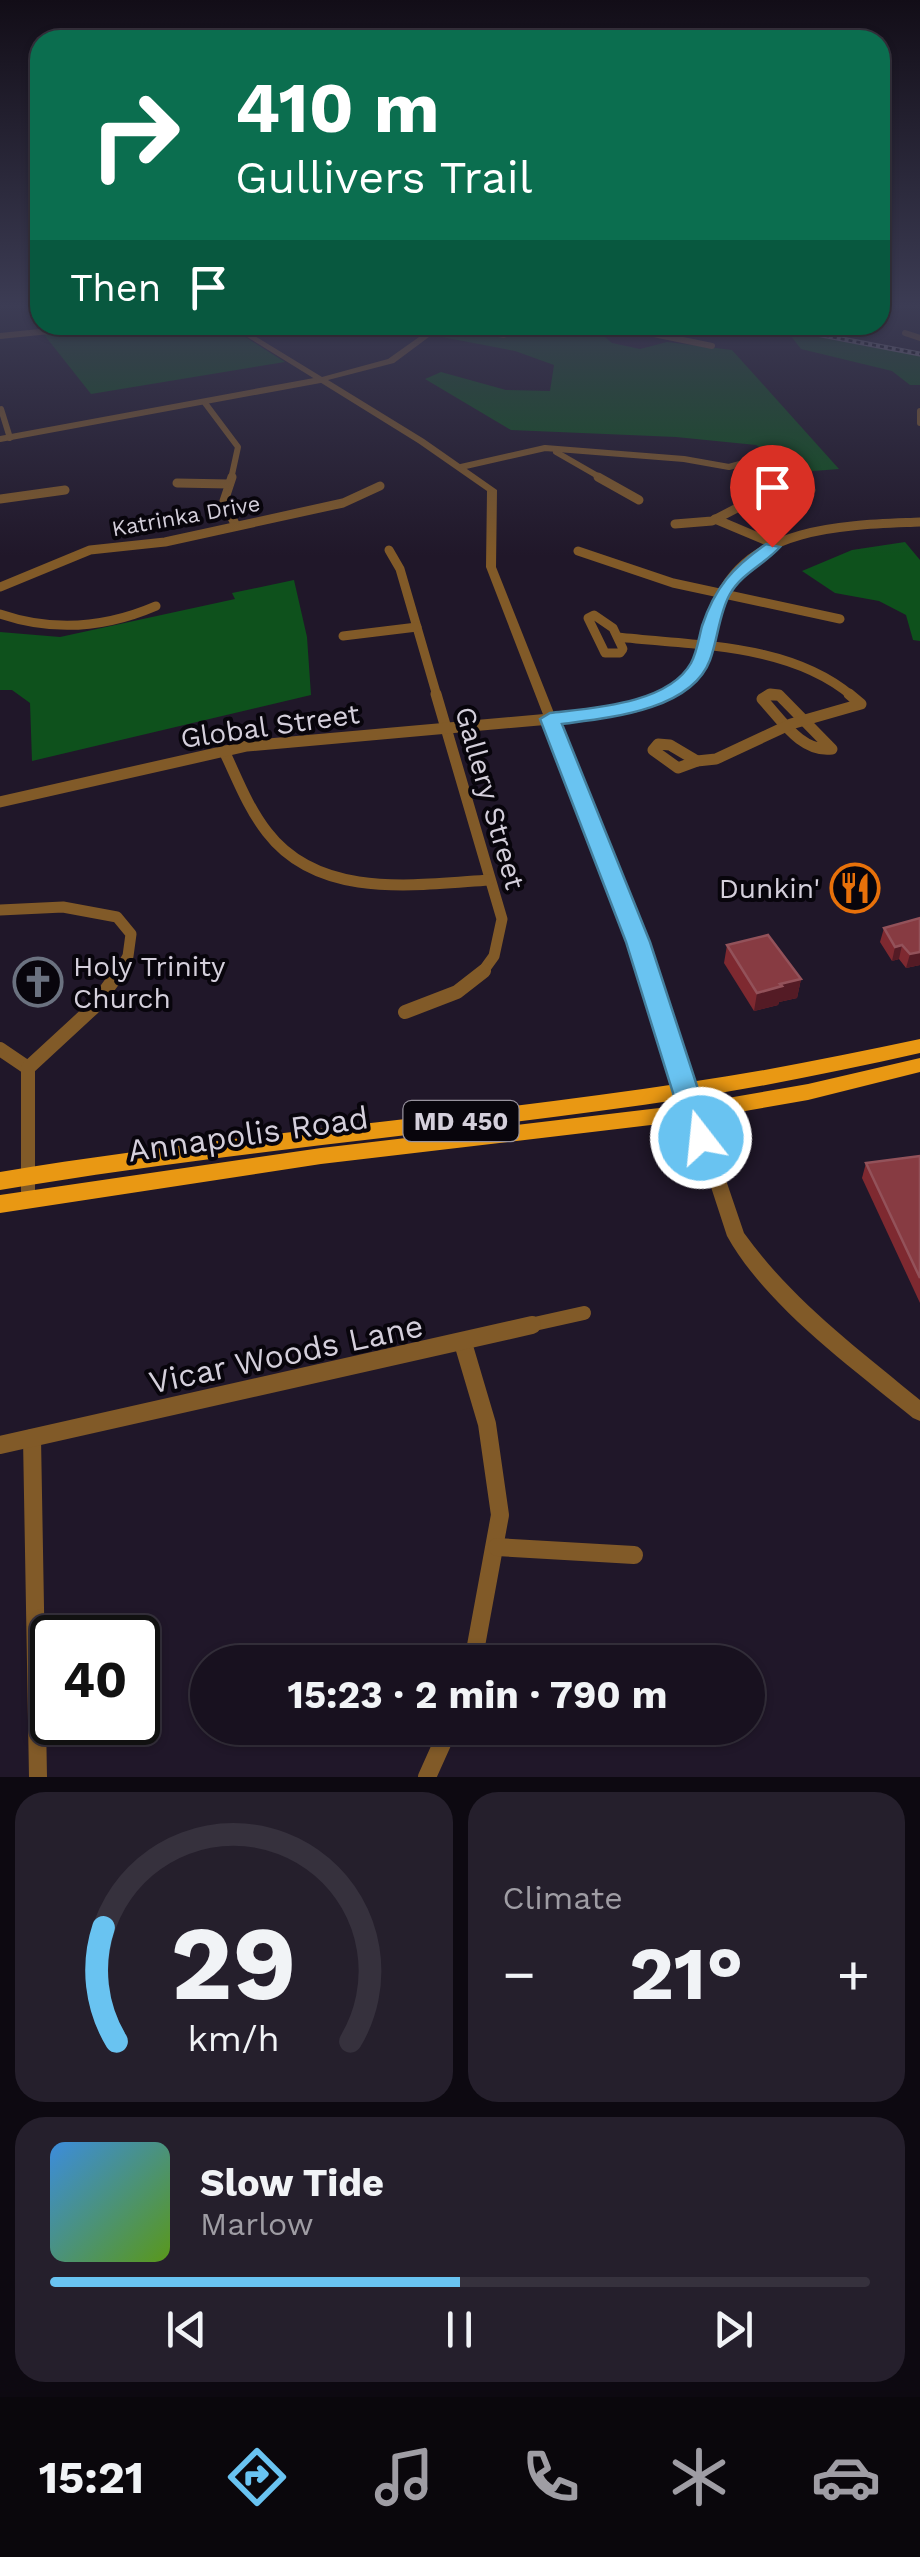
<!DOCTYPE html>
<html lang="en">
<head>
<meta charset="utf-8">
<style>
	body { margin:0; font-family:"Work Sans",sans-serif; background:#251f2c; color:#f1f3f6; height:100vh; display:flex; flex-direction:column; font-size:38px; white-space:nowrap }
	* { box-sizing:border-box; margin:0 }
	p { font-size:32px; color:#9f9da4 }
	.icon { flex:none; width:55px; height:55px; fill:none; stroke:currentColor; stroke-width:2; stroke-linecap:round; stroke-linejoin:round }
	.map { position:relative; height:1777px; overflow:hidden }
	.panel { display:flex; flex-direction:column; gap:15px; padding:15px; background:#0d0911; flex:1 }
	.panel>* { flex:none }
	.top-card { position:absolute; left:30px; top:30px; width:860px; height:305px; border-radius:30px; box-shadow:0 2px 8px #0004,0 0 0 2px #36313d; background:#0b6e4f; color:#fff; overflow:hidden }
	.speed { position:absolute; left:30px; top:1615px; display:flex; gap:20px; font-size:50px; font-weight:700; text-align:center }
	.speed>* { display:grid; place-content:center; width:130px; height:130px; border-radius:50%; background:#18111f; box-shadow:0 2px 8px #0004,0 0 0 2px #36313d; line-height:1 }
	.speed .limit { border:5px solid #111; border-radius:15px; background:#fff; color:#111 }
	.pin { position:absolute; display:grid; place-items:center; width:85px; height:85px; color:#fff; margin:-102px -42px; border-radius:50% 50% 50% 0; rotate:-45deg; box-shadow:0 0 10px #0007 }
	.pin .icon { rotate:45deg }
	.me { position:absolute; width:110px; margin:-55px; rotate:344deg; stroke-linejoin:round; filter:drop-shadow(0 0 8px #0008) }
	.turn { display:flex; align-items:center; gap:35px; height:210px; padding:0 40px; font-size:45px }
	.turn .icon { width:130px; height:130px; stroke-width:2.5 }
	.turn b { display:block; font-size:70px; line-height:85px }
	.then { display:flex; align-items:center; height:95px; padding:0 40px; background:#0003; gap:20px; font-size:38px }
	.big { font-size:75px; font-weight:700; line-height:1.1 }
	.panel .card { flex:1; display:flex; flex-direction:column; justify-content:center; gap:15px; min-width:0; padding:0 35px; border-radius:30px; background:#251f2c }
	.panel .dial { align-items:center; gap:0 }
	.dial svg { height:260px; overflow:visible; fill:none; stroke:#36313d; stroke-width:7; stroke-linecap:round; text-anchor:middle }
	.dial text { fill:#f1f3f6; stroke:none }
	.song { display:flex; align-items:center; gap:30px }
	.cover { width:120px; height:120px; border-radius:15px; background:linear-gradient(135deg,hsl(210 70% 55%),hsl(90 70% 35%)) }
	.played { height:10px; border-radius:5px; background:linear-gradient(90deg,#69c3f1 50%,#36313d 50%) }
	.keys { display:flex; justify-content:space-around; direction:ltr }
	.heat { display:flex; justify-content:space-between; align-items:center; font-size:55px; direction:ltr }
	.panel .tiles { flex:1; display:grid; gap:15px; grid-template-columns:1fr 1fr }
	.card:last-child { grid-column:span 2 }
	.trip { position:absolute; left:190px; top:1645px; width:575px; height:100px; border-radius:50px; background:#18111f; box-shadow:0 2px 8px #0004,0 0 0 2px #36313d; font-weight:700; line-height:100px; text-align:center }
	.tab-bar { display:flex; height:160px; justify-content:space-around; align-items:center; background:#0a070c; color:#9f9da4 }
	.tab-bar .icon { width:70px; height:70px }
	.tab-bar .active { color:#69c3f1 }
	.tab-bar b { font-size:45px; color:#f1f3f6 }
	.map>svg:first-child { display:block }
</style>
</head>
<body>
<div class="map">
<svg width="920" height="1777" viewBox="0 0 920 1777">
	<rect width="100%" height="100%" fill="#201729"/>
	<!-- green -->
	<g fill="#0e511c">
		<polygon points="114,325 226,325 285,362 91,394 42,332"/>
		<polygon points="455,325 567,325 599,332 612,343 640,349 667,342 732,350 839,469 776,474 786,463 756,445 676,437 511,430 425,379 441,372 506,390 550,391 554,365 515,351 442,337"/>
		<polygon points="787,331 920,356 920,385 910,385 892,371 801,349"/>
		<polygon points="905,542 920,560 920,641 913,640 906,615 879,601 835,593 802,571 852,550"/>
		<polygon points="294,580 307,637 311,695 32,761 30,703 12,690 0,690 0,632 60,637 235,599 232,593"/>
	</g>
	<g fill="none" stroke-linecap="round" stroke-linejoin="round">
		<!-- minor-far4 -->
		<g stroke="#815a28" stroke-width="6">
			<polyline points="454,325 504,335"/>
			<polyline points="610,325 712,346"/>
			<polyline points="905,333 920,338"/>
			<polyline points="0,336 109,325"/>
			<polyline points="205,403 238,447 231,479"/>
			<polyline points="1,409 10,438"/>
			<polyline points="920,411 920,423"/>
			<polyline points="0,439 320,380"/>
			<polyline points="556,452 603,479"/>
			<polyline points="461,467 545,448 684,459 729,467 754,460"/>
		</g>
		<!-- minor-far3 -->
		<g stroke="#815a28" stroke-width="9">
			<polyline points="232,477 224,501 236,526"/>
			<polyline points="598,477 639,500"/>
			<polyline points="177,483 229,484"/>
			<polyline points="0,499 65,490"/>
			<polyline points="715,519 777,545"/>
			<polyline points="675,524 712,521 737,508 811,490"/>
			<polyline points="389,550 400,569 437,696"/>
			<polyline points="578,551 673,583 840,619"/>
			<polyline points="0,587 90,550 165,542 343,503 380,486"/>
			<path d="M0,614C53,632 105,628 156,606"/>
			<polygon points="594,615 613,628 623,649 620,653 605,653 588,618"/>
			<polyline points="343,636 417,627"/>
			<path d="M618,637C696,646 789,643 852,696"/>
			<path d="M660,696C709,676 701,637 720,596C754,524 854,525 920,522"/>
			<polyline points="766,696 780,696"/>
		</g>
		<!-- minor-far2 -->
		<g stroke="#815a28" stroke-width="11">
			<polyline points="436,694 502,919 494,956 481,974"/>
			<path d="M770,694L779,695L832,749C801,753 781,719 762,699Z"/>
			<polygon points="658,744 670,745 697,761 678,768 653,750"/>
			<path d="M224,751C237,778 248,808 267,832C319,900 415,885 489,880"/>
			<polyline points="697,761 716,759 791,724 861,704 849,694"/>
			<polyline points="0,802 247,746 550,719 635,707 666,694"/>
			<polyline points="0,910 63,907 117,917 131,934 128,956 118,974"/>
		</g>
		<!-- minor-far1 -->
		<g stroke="#815a28" stroke-width="14">
			<polyline points="405,1012 457,992 484,971"/>
			<polyline points="0,1049 28,1068"/>
			<polyline points="28,1198 28,1068 93,1008 120,971"/>
			<polyline points="521,1327 584,1313"/>
		</g>
		<!-- minor -->
		<g stroke="#815a28" stroke-width="18">
			<polyline points="463,1343 487,1424 500,1515 473,1662"/>
			<polyline points="32,1438 38,1777"/>
			<polyline points="0,1445 532,1325"/>
			<polyline points="497,1547 634,1555"/>
			<polyline points="427,1777 449,1728"/>
		</g>
		<!-- tertiary -->
		<path fill="#815a28" fill-rule="evenodd" d="M228,325H237L322,377L388,359L436,325H445L394,363L328,380L424,439L497,490L496,567L645,942L744,1233C792,1300 857,1348 920,1400V1421L913,1418C852,1368 766,1306 727,1236L631,942L486,567L487,491L418,443Z"/>
		<!-- primary -->
		<g fill="#e99813" fill-rule="evenodd">
			<path d="M920,1039V1053C844,1070 767,1086 690,1098C460,1133 229,1151 0,1190V1172C229,1134 460,1117 690,1082C767,1071 844,1055 920,1039Z"/>
			<polygon points="920,1058 920,1072 808,1100 693,1120 321,1164 0,1213 0,1195 321,1148 693,1104 808,1084"/>
		</g>
		<!-- rail casing -->
		<g stroke="#8a8492" stroke-width="5">
			<polyline id="rail" points="770,325 920,354"/>
		</g>
		<!-- rail -->
		<use href="#rail" stroke="#08050c" stroke-width="2.5" stroke-dasharray="4" stroke-linecap="butt"/>
	</g>
	<!-- wall -->
	<g fill="#7e2930">
		<polygon points="920,918 920,965 906,968 899,959 892,961 880,942 884,928"/>
		<polygon points="727,945 801,979 797,998 779,1002 778,1005 754,1011 724,963"/>
		<polygon points="920,1156 920,1303 862,1178 866,1163"/>
	</g>
	<!-- shaded-wall -->
	<g fill="#541b25">
		<polygon points="902,945 899,959 892,961 895,947"/>
		<polygon points="920,952 920,965 906,968 910,954"/>
		<polygon points="801,979 797,998 779,1002 778,1005 754,1011 757,993 780,984"/>
	</g>
	<!-- building -->
	<g fill="#873b42" stroke="#93525a" stroke-width="2.5">
		<polygon points="920,918 920,952 910,954 902,945 895,947 884,928"/>
		<polygon points="768,935 801,979 780,984 782,986 757,993 727,945"/>
		<polygon points="920,1156 920,1278 866,1163"/>
	</g>
	<!-- sky -->
	<linearGradient id="sky" x2="0" y2="1"><stop stop-color="#120d17"/><stop offset="0.55" stop-color="#3c3c54"/><stop offset="1" stop-color="#3c3c54" stop-opacity="0"/></linearGradient>
	<rect width="920" height="556" fill="url(#sky)"/>
	<!-- route -->
	<path fill="#69c3f1" stroke="#447f9d" stroke-width="2.5" d="M766,544L780,547C765,564 742,573 730,594C719,613 718,639 710,660C691,711 607,718 562,724L650,942L714,1138L710,1146L701,1149L691,1146L687,1138L626,942L540,719L550,713C592,708 668,704 691,663C697,652 699,637 702,626C715,587 733,567 766,544Z"/>
	<!-- icons -->
	<defs>
		<g id="restaurant-ring" transform="scale(2.5)"><circle r="9.5" fill="#08050c" stroke="#e8710a" stroke-width="1.5"/><path d="M-5-6h1v4h1v-4h1v4h1v-4h1v5L-1.5 .5V6h-2V.5L-5-1ZM5-6V6H3V1.5H1.5Q1.5-4 5-6Z" fill="#e8710a"/></g>
		<g id="church-ring" transform="scale(2.5)"><circle r="9.5" fill="#08050c" stroke="#6b7280" stroke-width="1.5"/><path d="M-1.2-6h2.4v3.5h3.3v2.4h-3.3V6h-2.4V-.1h-3.3v-2.4h3.3Z" fill="#6b7280"/></g>
	</defs>
	<g fill-rule="evenodd">
		<use href="#restaurant-ring" x="855" y="888"/>
		<use href="#church-ring" x="38" y="982"/>
	</g>
	<g text-anchor="middle" dominant-baseline="central" stroke-width="8" stroke-linejoin="round" paint-order="stroke">
		<!-- far-street labels -->
		<g font-size="22" fill="#d4cfdb" stroke="#08050c">
			<text transform="translate(186 516) rotate(-10)">Katrinka Drive</text>
		</g>
		<!-- shield labels -->
		<rect fill="#08050c" stroke="#97929d" stroke-width="2.5" x="403.5" y="1101" width="115" height="40" rx="8"/>
		<g font-size="25" font-weight="bold" fill="#d4cfdb">
			<text x="461" y="1121">MD 450</text>
		</g>
		<!-- street labels -->
		<g font-size="28" fill="#d4cfdb" stroke="#08050c">
			<text transform="translate(270 726) rotate(-8)">Global Street</text>
			<text transform="translate(490 798) rotate(74)">Gallery Street</text>
		</g>
		<!-- poi labels -->
		<g font-size="28" fill="#d4cfdb" stroke="#08050c" text-anchor="end">
			<text x="820" y="888">Dunkin'</text>
			<text x="73" y="966" text-anchor="start">Holy Trinity<tspan x="73" dy="32">Church</tspan></text>
		</g>
		<!-- near-street labels -->
		<g font-size="32" fill="#d4cfdb" stroke="#08050c">
			<text transform="translate(248 1134) rotate(-8)">Annapolis Road</text>
			<text transform="translate(286 1354) rotate(-12)">Vicar Woods Lane</text>
		</g>
	</g>
</svg>
<div class="speed"><div class="limit">40</div></div>
<div class="pin" style="left:772px;top:547px;background:#d93025"><svg class="icon" aria-label="arrive" viewBox="0 0 24 24"><path d="M6 21V4h12l-3 4 3 4H6"/></svg></div>
<svg class="me" style="left:701px;top:1138px" viewBox="-20 -20 40 40"><circle r="17" fill="#69c3f1" stroke="#fff" stroke-width="3"/><path d="M0-11L8 9 0 5-8 9z" fill="#fff"/></svg>
<div class="trip">15:23 · 2 min · 790 m</div>
<div class="top-card">
<div class="turn"><svg class="icon" aria-label="right" viewBox="0 0 24 24"><path d="M7 20v-9h11M14 6l5 5-5 5"/></svg><div><b>410 m</b>Gullivers Trail</div></div>
<div class="then">Then<svg class="icon" aria-label="arrive" viewBox="0 0 24 24"><path d="M6 21V4h12l-3 4 3 4H6"/></svg></div>
</div>
</div>
<section class="panel">
<div class="tiles">
<div class="card dial"><svg viewBox="0 0 100 80">
<path d="M14 69A42 42 0 1 1 86 69"/>
<path d="M14 69A42 42 0 0 1 10 34" stroke="#69c3f1"/>
<text x="50" y="56" font-size="32" font-weight="700">29</text>
<text x="50" y="72" font-size="11">km/h</text>
</svg></div>
<div class="card"><p>Climate</p>
<div class="heat"><a>−</a><b class="big">21°</b><a>+</a></div>
</div>
<div class="card">
<div class="song"><i class="cover"></i><div><b>Slow Tide</b><p>Marlow</p></div></div>
<div class="played"></div>
<div class="keys"><svg class="icon" aria-label="previous" viewBox="0 0 24 24"><path d="M18 5L8 12l10 7zM5 5v14"/></svg><svg class="icon" aria-label="pause" viewBox="0 0 24 24"><path d="M8 5v14M16 5v14"/></svg><svg class="icon" aria-label="next" viewBox="0 0 24 24"><path d="M6 5l10 7-10 7zM19 5v14"/></svg></div>
</div>
</div>
</section>
<nav class="tab-bar">
<b>15:21</b>
<svg class="icon active" aria-label="directions" viewBox="0 0 24 24"><path d="M12 3l9 9-9 9-9-9zM9 14v-3h6M13 9l2 2-2 2"/></svg>
<svg class="icon" aria-label="music" viewBox="0 0 24 24"><path d="M9 18V5l10-2v13"/><circle cx="6" cy="18" r="3"/><circle cx="16" cy="16" r="3"/></svg>
<svg class="icon" aria-label="phone" viewBox="0 0 24 24"><path d="M5 4h4l2 5-3 2q2 4 5 5l2-3 5 2v4C11 20 4 13 5 4z"/></svg>
<svg class="icon" aria-label="climate" viewBox="0 0 24 24"><path d="M12 3v18M4 7l16 10M4 17L20 7"/></svg>
<svg class="icon" aria-label="car" viewBox="0 0 24 24"><path d="M5 17H2v-5l4-1 3-4h7l3 4 3 1v5h-3M9 17h6M6 11h13"/><circle cx="7" cy="17" r="2"/><circle cx="17" cy="17" r="2"/></svg>
</nav>
</body>
</html>
